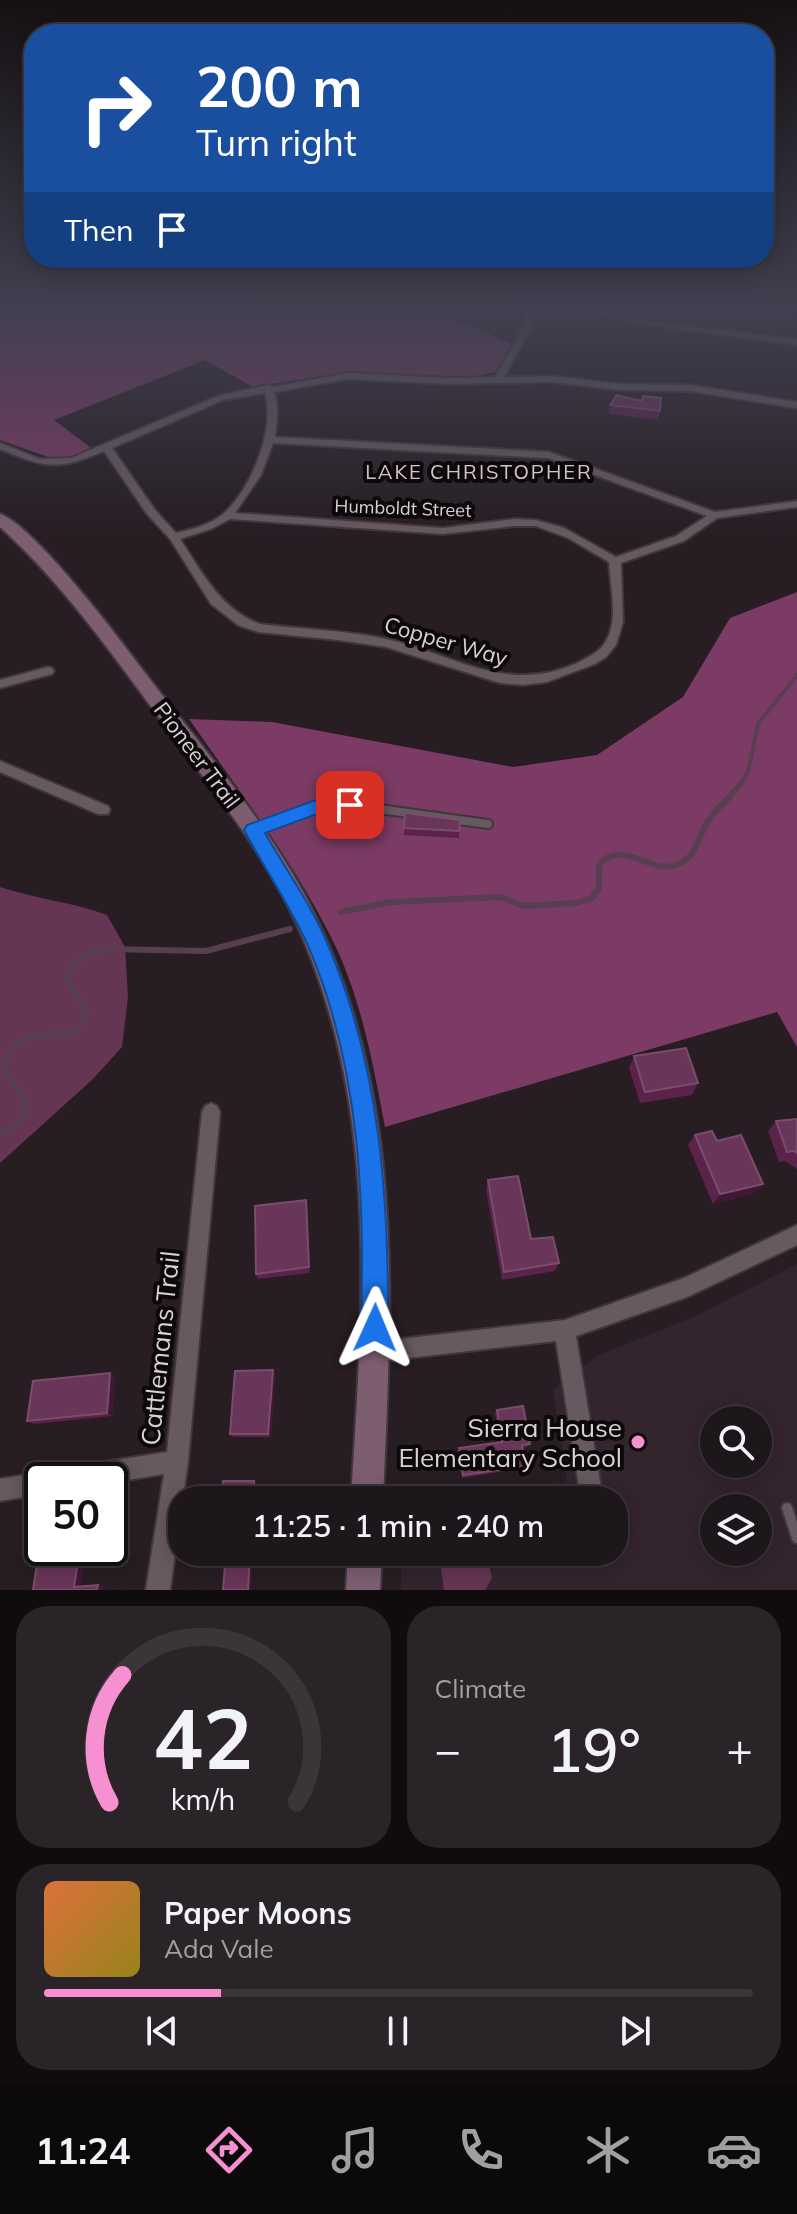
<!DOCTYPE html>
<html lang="en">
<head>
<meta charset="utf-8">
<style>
	body { margin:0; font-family:Mulish,sans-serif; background:#2a2327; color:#f1f3f6; height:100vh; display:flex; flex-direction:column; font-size:30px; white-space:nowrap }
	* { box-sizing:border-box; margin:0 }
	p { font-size:26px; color:#a09fa2 }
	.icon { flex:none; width:44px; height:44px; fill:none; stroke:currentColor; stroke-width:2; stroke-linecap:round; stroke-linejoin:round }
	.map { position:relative; height:1590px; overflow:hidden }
	.sheet { display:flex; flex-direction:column; gap:16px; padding:16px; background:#100c0e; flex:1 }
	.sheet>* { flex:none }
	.guide { position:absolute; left:24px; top:24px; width:750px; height:244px; border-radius:32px; box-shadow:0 4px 20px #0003,0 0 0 2px #3b3539; background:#1a4fa0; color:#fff; overflow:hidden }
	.fabs { position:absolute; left:700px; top:1406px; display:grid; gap:16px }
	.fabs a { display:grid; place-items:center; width:72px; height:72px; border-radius:50%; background:#1d161a; box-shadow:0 4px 20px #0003,0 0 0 2px #3b3539; font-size:40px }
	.speed { position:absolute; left:24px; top:1462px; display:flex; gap:16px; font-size:40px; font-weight:700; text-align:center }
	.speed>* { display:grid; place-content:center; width:104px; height:104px; border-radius:50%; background:#1d161a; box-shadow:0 4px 20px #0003,0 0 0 2px #3b3539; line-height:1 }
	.speed .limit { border:4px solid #111; border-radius:12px; background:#fff; color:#111 }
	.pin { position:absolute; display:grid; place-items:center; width:68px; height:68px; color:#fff; margin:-34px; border-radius:16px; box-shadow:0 4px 12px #0006 }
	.me { position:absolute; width:88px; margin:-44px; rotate:1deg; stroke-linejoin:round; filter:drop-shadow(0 0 6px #0008) }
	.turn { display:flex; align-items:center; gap:28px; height:168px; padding:0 40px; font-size:36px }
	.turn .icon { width:104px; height:104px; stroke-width:2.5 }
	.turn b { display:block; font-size:56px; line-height:68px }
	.then { display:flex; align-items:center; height:76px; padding:0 40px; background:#0003; gap:16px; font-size:30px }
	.big { font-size:60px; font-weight:600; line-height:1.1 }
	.sheet .tile { flex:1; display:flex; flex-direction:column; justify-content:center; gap:12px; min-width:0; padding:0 28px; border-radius:32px; background:#2a2327 }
	.sheet .dial { align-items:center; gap:0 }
	.dial svg { height:208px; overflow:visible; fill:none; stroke:#3b3539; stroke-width:7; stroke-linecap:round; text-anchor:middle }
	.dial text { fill:#f1f3f6; stroke:none }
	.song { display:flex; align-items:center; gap:24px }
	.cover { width:96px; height:96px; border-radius:12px; background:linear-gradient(135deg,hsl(20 70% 55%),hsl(50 70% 35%)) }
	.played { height:8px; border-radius:4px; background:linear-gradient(90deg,#f690d0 25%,#3b3539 25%) }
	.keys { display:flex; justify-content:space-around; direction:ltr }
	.heat { display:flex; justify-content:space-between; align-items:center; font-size:44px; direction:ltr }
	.sheet .tiles { flex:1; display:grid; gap:16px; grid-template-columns:1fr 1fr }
	.tile:last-child { grid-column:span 2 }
	.trip { position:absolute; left:168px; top:1486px; width:460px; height:80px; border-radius:32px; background:#1d161a; box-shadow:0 4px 20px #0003,0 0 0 2px #3b3539; font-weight:600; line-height:80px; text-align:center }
	.tabs { display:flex; height:128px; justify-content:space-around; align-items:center; background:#0c090a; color:#a09fa2 }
	.tabs .icon { width:56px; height:56px }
	.tabs .active { color:#f690d0 }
	.tabs b { font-size:36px; color:#f1f3f6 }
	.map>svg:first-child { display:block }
</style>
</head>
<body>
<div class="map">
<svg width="797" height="1590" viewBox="0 0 797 1590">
	<rect width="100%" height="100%" fill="#271d23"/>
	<!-- built -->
	<path fill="#33242d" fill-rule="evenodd" d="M797,1264V1590H401V1552H614V1500H415L567,1482L553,1389L597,1356L696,1316ZM714,1420H758V1464H714ZM714,1508H758V1552H714Z"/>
	<!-- green -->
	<g fill="#653553">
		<path d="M0,887C36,899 72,902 107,915L125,947L128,997L122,1047L93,1079L0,1163Z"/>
		<polygon points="447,1552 500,1552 487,1556 492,1578 485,1590 444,1590 440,1561"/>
	</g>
	<!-- forest -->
	<g fill="#7b3b64">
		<polygon points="0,312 439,312 512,344 495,372 473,377 347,372 253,387 205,360 54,420 94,450 62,459 48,457 0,440"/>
		<path d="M797,592V1047L777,1012L385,1127C373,1064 361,997 332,939C293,861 239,791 189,719L272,722L513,767L597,755L683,697L730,618Z"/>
	</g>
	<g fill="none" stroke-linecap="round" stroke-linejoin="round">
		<!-- stream-far1 -->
		<polyline stroke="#583f4f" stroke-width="4" points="740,785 748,772 758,724 797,675"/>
		<!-- stream -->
		<g stroke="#583f4f" stroke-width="6">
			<path d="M341,912L391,902L501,897L523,906L576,903L592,898L599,888V865C624,836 653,879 681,863C697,855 699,834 708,821C717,807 732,797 741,783"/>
			<path d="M0,1133L13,1128L25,1114L23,1096L4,1069L12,1046L28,1037L75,1032L84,1021L86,1009L66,978C75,959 84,954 104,949L206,951L290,929"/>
		</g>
		<!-- service-far1 casing -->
		<g stroke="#40373c" stroke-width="12">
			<polyline id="service-far1" points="255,829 313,808 350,805 488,824"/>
		</g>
		<!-- service casing -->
		<g stroke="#40373c" stroke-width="14">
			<polyline id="service" points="787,1508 797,1538"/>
		</g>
		<!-- minor casing -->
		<g stroke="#40373c" stroke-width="4">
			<g id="minor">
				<path d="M525,312H533V324L504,377L552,376L620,384L690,385L797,402V408L690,391L620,390L552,382L452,384L348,379L274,392C279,407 277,421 275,437L549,452L715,512L797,501V507L717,518L684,541L621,563L623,622L616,645L606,657L595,664L547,682L523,685L500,683L386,647L338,640L258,632L238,625L211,604L170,539L147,514L104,451C58,471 46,468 0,449V443L40,459L71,458L218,396L268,385L272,387L348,373L452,378L495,377L525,324ZM265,393C276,429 251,490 223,514C210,525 192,529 176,533L155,510L112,448L223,400ZM273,443L548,458L707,516L676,536L616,557L564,528L536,520L514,519L443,528L235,513L261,475ZM230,519L443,534L514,526H536L568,538L609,562C610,586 619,619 606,641C600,652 587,658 577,663C505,696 450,652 382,638C341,630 300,629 260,624C220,609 202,572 180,539L211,529Z"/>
				<polygon points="590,312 604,312 647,321 797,339 797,345 647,325"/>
				<polygon points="48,667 52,668 54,671 52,674 0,688 0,680"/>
				<polygon points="0,761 108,806 110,810 108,814 98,814 0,772"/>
				<polygon points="211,1103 217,1106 220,1112 188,1461 170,1590 146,1590 164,1474 110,1483 110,1480 42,1480 42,1494 0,1501 0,1479 42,1472 50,1475 51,1472 59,1469 167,1452 202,1112 205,1106"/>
				<polygon points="797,1225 797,1245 687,1297 576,1336 603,1500 581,1500 556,1341 374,1362 367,1359 364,1352 367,1345 374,1342 565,1320 684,1278"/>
			</g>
		</g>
		<!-- secondary casing -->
		<g stroke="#40373c" stroke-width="4">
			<g id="secondary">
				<path d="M0,514C32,524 116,634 139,665C197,741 263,816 308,901C406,1090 392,1294 383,1500H351C363,1299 381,1100 291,912C259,845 209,786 166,727C114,657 65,586 0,527Z"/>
				<polygon points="348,1552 382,1552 380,1590 346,1590"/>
			</g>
		</g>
		<!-- service-far1 -->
		<use href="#service-far1" stroke="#665960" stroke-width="8"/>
		<!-- service -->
		<use href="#service" stroke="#665960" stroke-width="10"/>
		<!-- minor -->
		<use href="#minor" fill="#665960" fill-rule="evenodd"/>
		<!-- secondary -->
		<use href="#secondary" fill="#7d5e71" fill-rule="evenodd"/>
	</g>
	<!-- wall -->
	<g fill="#5b224a">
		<polygon points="610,405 660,411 658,420 608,414"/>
		<polygon points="405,813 460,820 459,838 404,835"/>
		<polygon points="634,1056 698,1083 692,1095 640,1103 629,1068"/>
		<polygon points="797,1119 797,1169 785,1161 779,1162 768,1131 776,1121"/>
		<polygon points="695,1135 717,1141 763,1184 754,1193 713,1204 688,1145"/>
		<polygon points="488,1180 531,1239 559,1263 555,1271 502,1280 486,1190"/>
		<polygon points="306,1200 307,1206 310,1273 258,1279 256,1274"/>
		<polygon points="110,1373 115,1377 112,1416 34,1424 27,1421"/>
		<polygon points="275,1374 271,1437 233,1437 230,1434"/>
		<polygon points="497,1410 530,1444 527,1447 522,1448 525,1466 523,1468 462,1478 458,1451 459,1448 500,1442 495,1413"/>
	</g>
	<!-- shaded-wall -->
	<g fill="#411834">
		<polygon points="763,1184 754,1193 713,1204 720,1194"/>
		<polygon points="306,1200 307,1206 310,1273 309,1267"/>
		<polygon points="273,1370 275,1374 271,1437 268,1434"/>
		<polygon points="110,1373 115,1377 112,1416 107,1413"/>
		<polygon points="254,1481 256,1483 256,1500 253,1500"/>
		<polygon points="250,1552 253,1552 251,1590 248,1590"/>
		<polygon points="78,1561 84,1562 81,1587 74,1587"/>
		<polygon points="98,1585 104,1586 103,1590 97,1590"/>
	</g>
	<!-- building -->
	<g fill="#693558" stroke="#7a4d6c" stroke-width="2">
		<polygon points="617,395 642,401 643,396 661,398 660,411 610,405"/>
		<polygon points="405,813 460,820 459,831 404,828"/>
		<polygon points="686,1048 698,1083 645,1092 634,1056"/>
		<polygon points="797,1119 797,1153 794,1151 787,1152 776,1121"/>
		<polygon points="712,1131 717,1141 741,1135 763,1184 720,1194 695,1135"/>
		<polygon points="518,1176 531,1239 553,1237 559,1263 504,1272 488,1180"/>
		<polygon points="306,1200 309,1267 256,1274 255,1206"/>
		<polygon points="273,1370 268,1434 230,1434 235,1371"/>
		<polygon points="110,1373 107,1413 27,1421 33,1381"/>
		<polygon points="523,1406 530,1444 522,1445 525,1466 463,1475 459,1448 502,1442 497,1410"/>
		<polygon points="223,1481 254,1481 253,1500 222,1500"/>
		<polygon points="226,1552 250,1552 248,1590 223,1590"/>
		<polygon points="78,1561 74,1587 98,1585 97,1590 33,1590 37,1564"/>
	</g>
	<!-- sky -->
	<linearGradient id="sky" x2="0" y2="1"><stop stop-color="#151013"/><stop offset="0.58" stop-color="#414050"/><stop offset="1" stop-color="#414050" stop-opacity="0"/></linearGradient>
	<rect width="797" height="534" fill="url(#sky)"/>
	<!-- route -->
	<path fill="#1a73e8" stroke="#114b97" stroke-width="2" d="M350,798L360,805L357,810L314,815L265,833C286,870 312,906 328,945C380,1067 389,1197 388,1328L384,1337L375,1341L365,1337L361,1328C365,1200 360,1068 309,948C291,907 265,869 244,830L247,825L313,801Z"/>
	<!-- markers -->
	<circle fill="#f690d0" stroke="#0d090b" stroke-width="3" cx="638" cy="1442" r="8"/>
	<g text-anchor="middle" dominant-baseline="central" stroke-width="8" stroke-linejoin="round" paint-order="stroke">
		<!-- far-street labels -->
		<g font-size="18" fill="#d8d1d5" stroke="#0d090b">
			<text transform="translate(403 508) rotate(2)">Humboldt Street</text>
		</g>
		<!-- far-neighbourhood labels -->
		<g font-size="20" letter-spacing="2" fill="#d4c5cd" stroke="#0d090b">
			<text x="479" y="471">LAKE CHRISTOPHER</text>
		</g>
		<!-- street labels -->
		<g font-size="22" fill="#d8d1d5" stroke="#0d090b">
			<text transform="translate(446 641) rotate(16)">Copper Way</text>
			<text transform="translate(197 755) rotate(53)">Pioneer Trail</text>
		</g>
		<!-- near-street labels -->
		<g font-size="26" fill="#d8d1d5" stroke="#0d090b">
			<text transform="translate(160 1348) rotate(-84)">Cattlemans Trail</text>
		</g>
		<!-- near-poi labels -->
		<g font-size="26" fill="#d8d1d5" stroke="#0d090b" text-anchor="end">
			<text x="622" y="1427">Sierra House<tspan x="622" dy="30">Elementary School</tspan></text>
		</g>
	</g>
</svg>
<div class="fabs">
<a><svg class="icon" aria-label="search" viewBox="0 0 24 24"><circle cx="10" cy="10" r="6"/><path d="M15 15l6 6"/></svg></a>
<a><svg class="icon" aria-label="layers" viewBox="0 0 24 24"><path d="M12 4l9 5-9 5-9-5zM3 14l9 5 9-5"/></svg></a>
</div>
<div class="speed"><div class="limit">50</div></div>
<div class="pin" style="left:350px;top:805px;background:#d93025"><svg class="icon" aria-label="arrive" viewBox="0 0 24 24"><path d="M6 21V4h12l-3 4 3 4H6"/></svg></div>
<svg class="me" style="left:375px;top:1328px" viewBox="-20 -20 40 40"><path d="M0-17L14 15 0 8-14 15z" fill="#1a73e8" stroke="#fff" stroke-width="4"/></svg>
<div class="trip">11:25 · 1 min · 240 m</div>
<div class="guide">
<div class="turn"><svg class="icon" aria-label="right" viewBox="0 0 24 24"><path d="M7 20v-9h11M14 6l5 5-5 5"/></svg><div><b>200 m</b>Turn right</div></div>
<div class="then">Then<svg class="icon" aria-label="arrive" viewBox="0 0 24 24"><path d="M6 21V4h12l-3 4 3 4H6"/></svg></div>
</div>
</div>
<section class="sheet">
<div class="tiles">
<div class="tile dial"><svg viewBox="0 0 100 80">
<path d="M14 69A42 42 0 1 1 86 69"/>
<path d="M14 69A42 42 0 0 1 19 20" stroke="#f690d0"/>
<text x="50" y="56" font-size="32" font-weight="700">42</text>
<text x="50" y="72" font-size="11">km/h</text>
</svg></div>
<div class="tile"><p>Climate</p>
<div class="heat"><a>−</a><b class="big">19°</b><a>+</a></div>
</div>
<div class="tile">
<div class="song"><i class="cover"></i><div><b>Paper Moons</b><p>Ada Vale</p></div></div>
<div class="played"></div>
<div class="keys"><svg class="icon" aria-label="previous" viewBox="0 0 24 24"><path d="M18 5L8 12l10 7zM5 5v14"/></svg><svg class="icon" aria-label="pause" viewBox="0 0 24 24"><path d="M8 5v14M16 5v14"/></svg><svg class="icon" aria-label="next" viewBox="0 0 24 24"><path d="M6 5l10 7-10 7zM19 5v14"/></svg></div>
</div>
</div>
</section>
<nav class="tabs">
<b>11:24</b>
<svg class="icon active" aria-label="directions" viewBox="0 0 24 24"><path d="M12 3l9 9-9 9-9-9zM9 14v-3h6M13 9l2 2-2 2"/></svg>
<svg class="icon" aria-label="music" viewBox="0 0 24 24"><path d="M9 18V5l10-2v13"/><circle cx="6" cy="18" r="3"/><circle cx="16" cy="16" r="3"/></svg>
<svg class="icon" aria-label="phone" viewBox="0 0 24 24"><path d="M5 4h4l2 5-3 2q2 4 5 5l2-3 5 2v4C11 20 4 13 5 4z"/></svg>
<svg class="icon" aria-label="climate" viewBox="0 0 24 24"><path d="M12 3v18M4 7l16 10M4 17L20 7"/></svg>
<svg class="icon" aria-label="car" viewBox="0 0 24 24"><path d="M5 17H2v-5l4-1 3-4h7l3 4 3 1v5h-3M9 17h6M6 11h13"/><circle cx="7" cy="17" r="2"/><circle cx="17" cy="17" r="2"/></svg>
</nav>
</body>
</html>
